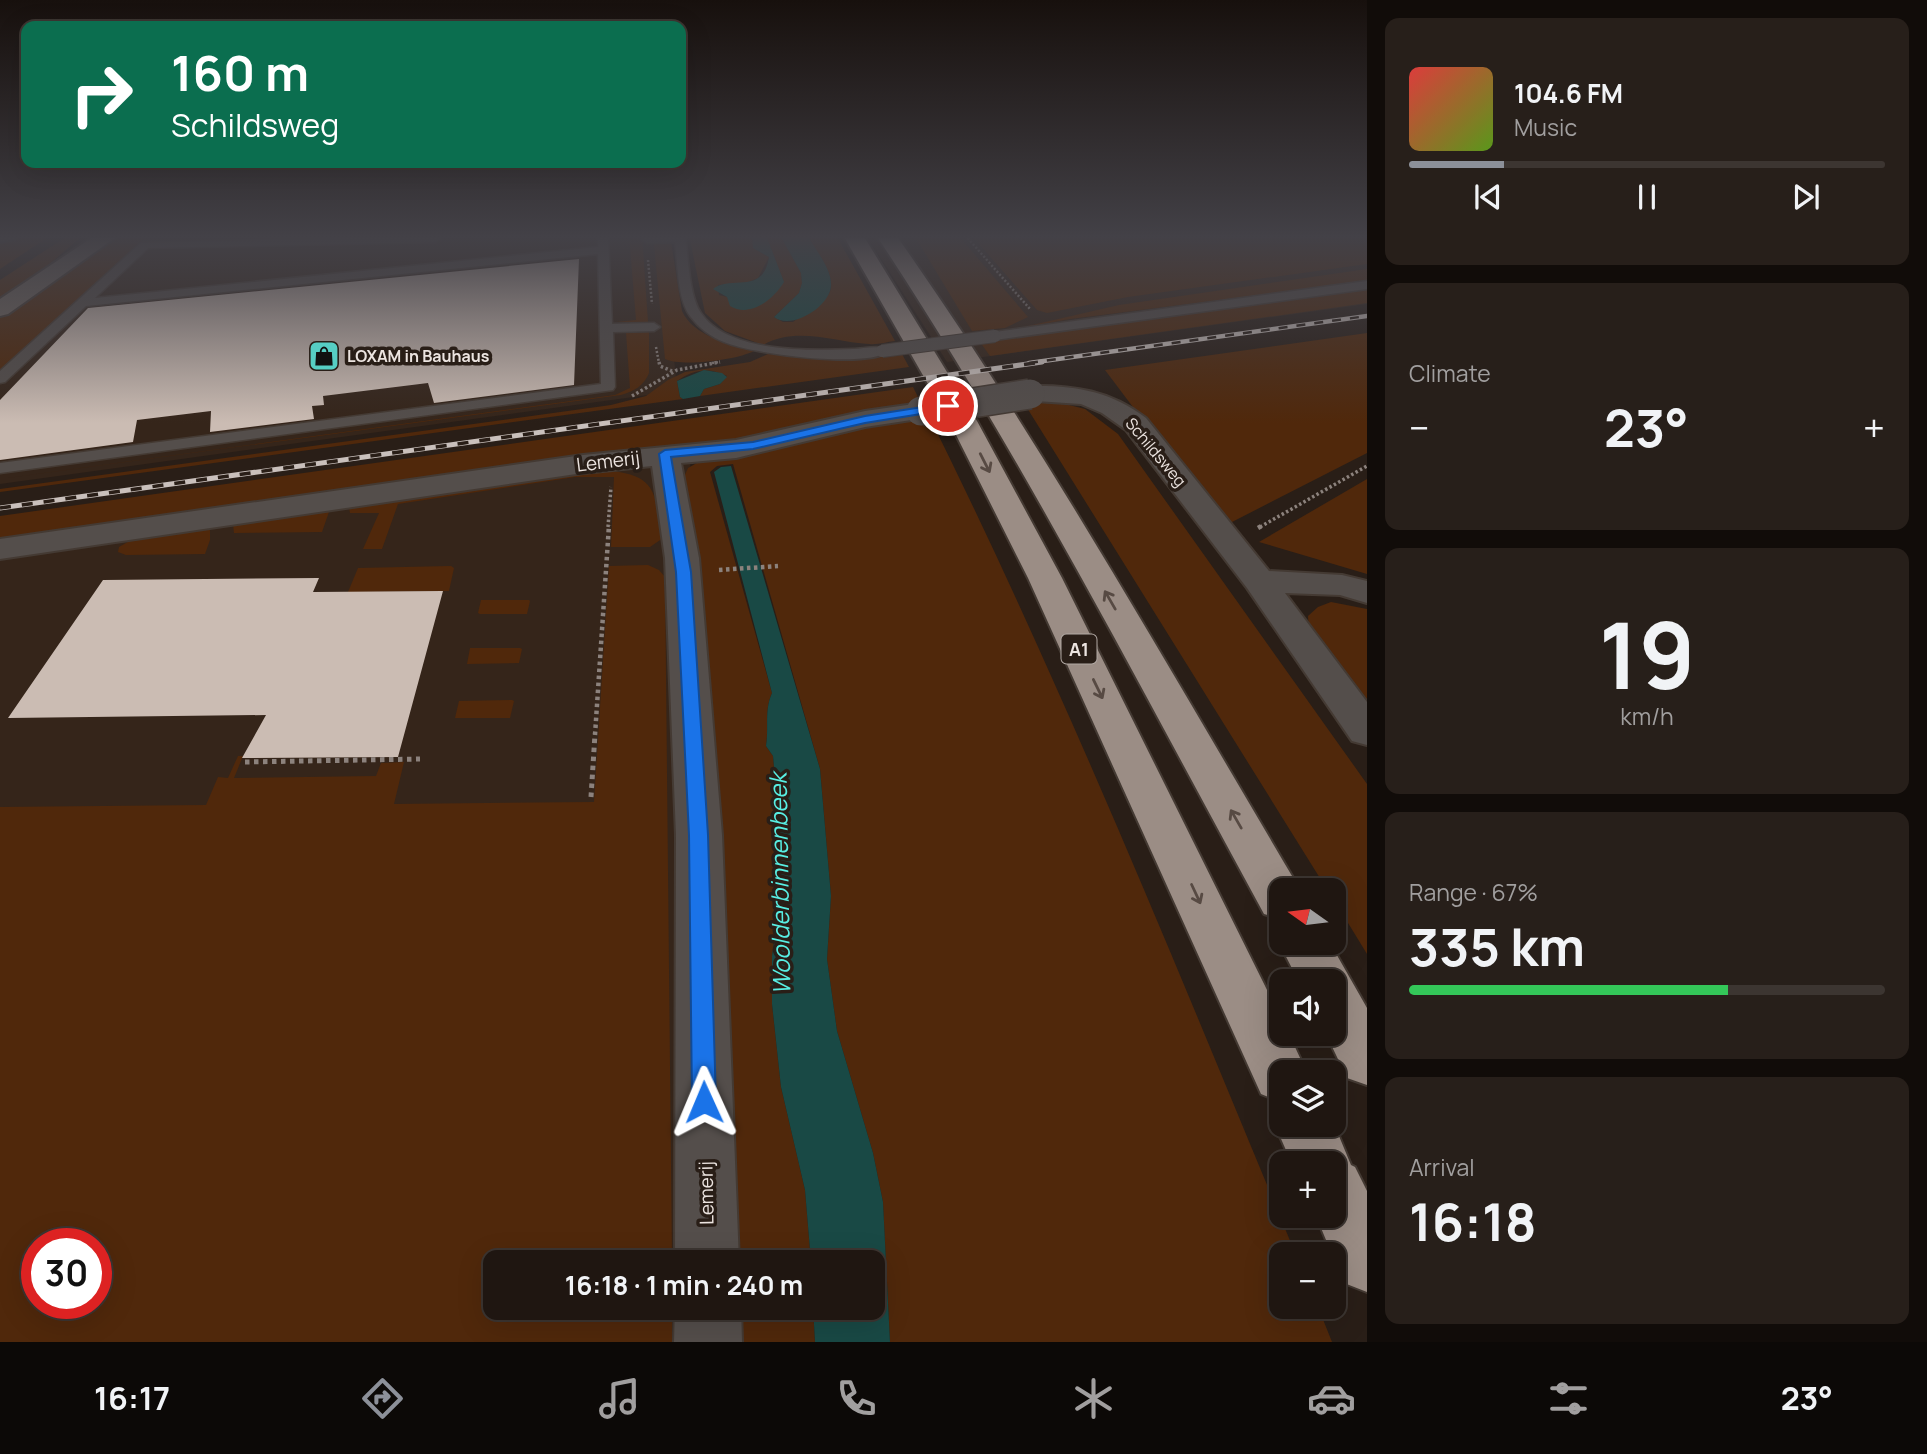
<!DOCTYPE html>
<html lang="en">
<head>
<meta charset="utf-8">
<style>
	body { margin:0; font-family:Manrope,sans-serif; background:#271f1a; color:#f1f3f6; height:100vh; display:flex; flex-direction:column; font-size:26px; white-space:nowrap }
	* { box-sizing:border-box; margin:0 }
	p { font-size:23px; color:#a19f9f }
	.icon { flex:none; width:38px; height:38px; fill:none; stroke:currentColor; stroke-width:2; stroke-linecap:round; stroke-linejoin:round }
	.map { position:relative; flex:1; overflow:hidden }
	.drawer { display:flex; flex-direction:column; gap:18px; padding:18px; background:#110c09; width:560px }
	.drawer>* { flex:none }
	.top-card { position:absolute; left:21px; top:21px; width:665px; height:147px; border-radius:14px; box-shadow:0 7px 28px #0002,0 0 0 2px #3c3531; background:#0b6e4f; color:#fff; overflow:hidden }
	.needle { width:46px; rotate:284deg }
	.fabs { position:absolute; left:1269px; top:878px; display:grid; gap:14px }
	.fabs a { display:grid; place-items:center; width:77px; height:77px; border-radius:14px; background:#1f1611; box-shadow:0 7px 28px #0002,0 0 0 2px #3c3531; font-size:35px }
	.speed { position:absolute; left:21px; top:1228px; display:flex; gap:14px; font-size:35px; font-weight:700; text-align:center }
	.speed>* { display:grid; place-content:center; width:91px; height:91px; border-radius:50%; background:#1f1611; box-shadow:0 7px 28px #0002,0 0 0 2px #3c3531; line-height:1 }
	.speed .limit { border:10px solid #d22; background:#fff; color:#111 }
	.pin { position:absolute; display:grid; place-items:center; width:60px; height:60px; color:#fff; margin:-30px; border:4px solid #fff; border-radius:50%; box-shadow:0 2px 7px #0007 }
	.me { position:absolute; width:77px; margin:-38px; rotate:359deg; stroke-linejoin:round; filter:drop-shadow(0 0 5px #0008) }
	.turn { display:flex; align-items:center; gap:24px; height:147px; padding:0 35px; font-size:32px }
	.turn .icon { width:91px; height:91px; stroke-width:2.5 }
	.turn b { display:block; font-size:49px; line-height:60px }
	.big { font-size:52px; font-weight:700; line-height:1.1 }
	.drawer .widget { flex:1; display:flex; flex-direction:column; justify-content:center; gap:10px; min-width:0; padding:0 24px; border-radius:14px; background:#271f1a }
	.drawer .dial { align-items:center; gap:0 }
	.dial b { font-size:91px; line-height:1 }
	.song { display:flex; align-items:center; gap:21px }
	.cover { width:84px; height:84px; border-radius:10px; background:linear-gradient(135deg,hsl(0 70% 55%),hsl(90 70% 35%)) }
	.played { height:7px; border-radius:4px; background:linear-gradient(90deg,#8c9099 20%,#3c3531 20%) }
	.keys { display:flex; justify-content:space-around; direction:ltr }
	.heat { display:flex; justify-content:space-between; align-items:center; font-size:38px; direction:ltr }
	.charge { height:10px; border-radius:5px; background:linear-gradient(90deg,#34c759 67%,#3c3531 0) }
	.trip { position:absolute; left:483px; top:1250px; width:402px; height:70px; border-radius:14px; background:#1f1611; box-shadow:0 7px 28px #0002,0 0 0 2px #3c3531; font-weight:700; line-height:70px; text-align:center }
	.menu { display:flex; height:112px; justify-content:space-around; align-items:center; background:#0c0907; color:#a19f9f }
	.menu .icon { width:49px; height:49px }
	.menu .on { color:#8c9099 }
	.menu b { font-size:32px; color:#f1f3f6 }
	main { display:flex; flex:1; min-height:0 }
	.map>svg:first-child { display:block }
</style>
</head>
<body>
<main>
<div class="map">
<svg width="1367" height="1342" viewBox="0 0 1367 1342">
	<rect width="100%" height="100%" fill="#291e17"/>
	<!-- built -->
	<g fill="#35251a" fill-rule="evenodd">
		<polygon points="133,235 663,235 677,391 0,484 0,344"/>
		<polygon points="866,235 1367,235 1367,304 947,362"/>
		<path d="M688,424L733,1262H495V1307H735L737,1342H0V523ZM37,1244H96V1304H37Z"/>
	</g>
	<!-- green -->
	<g fill="#50280b" fill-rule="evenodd">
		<polygon points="18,235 50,236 0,269 0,238"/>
		<polygon points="69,235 83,235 52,262 0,300 0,280"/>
		<polygon points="114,235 274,235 145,237 0,375 0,318"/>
		<polygon points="629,235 642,235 648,322 616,322 636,320"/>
		<path d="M653,235H670L682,311C693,336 730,344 754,351C737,360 682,367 665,359Z"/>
		<path d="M689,235H752L753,248L769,257L758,278L746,283L718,285L719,295L727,297L729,301L784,282L766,235H780L801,273L802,283L799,293L774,317L783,322H793C803,314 821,305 828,295C840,279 815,249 807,235H836L895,341C886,342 878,345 869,344C833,342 797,326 763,345L725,331L705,313Z"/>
		<polygon points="914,235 958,235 1028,317 1005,328 972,331"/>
		<polygon points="971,235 1367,235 1367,264 1128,297 1047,313 1037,310"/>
		<polygon points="1367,269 1367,281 1070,319 1006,331 1119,305"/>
		<polygon points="1367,290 1367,303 990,356 980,342"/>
		<path d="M649,332V373C644,386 634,391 621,395L0,479L615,395L630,388L626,333Z"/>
		<polygon points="1367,333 1367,453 1232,522 1218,520 1105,370"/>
		<path d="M901,352L909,367L700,396L704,389L720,384L727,376C710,367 693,369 677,381L680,397L683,399L0,492V489L611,405L646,396L668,380L685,372L750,362L768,354L828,360Z"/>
		<polygon points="913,387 921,403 801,429 712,444 647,448 0,543 0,516"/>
		<polygon points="1049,400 1085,409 1118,434 1367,784 1367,954 1334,900 1334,891 1328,891 1024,403"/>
		<path d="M929,416C1065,690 1179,973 1296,1255H1281V1307H1318L1332,1342H890L883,1202L873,1153L837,1031L827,959L831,896L820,769L733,464L717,466L710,472L772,693C764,711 769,727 766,746L773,756L781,843L779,904L772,956V1004L781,1087L805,1190L811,1262H737L706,672L684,477L688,468L702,460L866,426Z"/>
		<path d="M597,470C656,473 654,487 663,538L650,547H611L614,477H575L398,504L382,549H363L379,513H350L349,507Z"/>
		<polygon points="1367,479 1367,574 1259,542"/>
		<polygon points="330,509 322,532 234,533 233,524"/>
		<polygon points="210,527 210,540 205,554 126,555 118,552 119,547 133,539"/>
		<path d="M648,565L659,570L665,577L672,1262H495V1307H672V1342H0V807L206,805L218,777L228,778L238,756H243L234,778L376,776L381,763L404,762L394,804L594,802L609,566ZM37,1244H96V1304H37Z"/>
		<polygon points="451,566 454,568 449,591 348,592 358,568"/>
		<polygon points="481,600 529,600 530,601 527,614 480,614 478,613"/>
		<polygon points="1331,602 1367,609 1367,701 1309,630 1308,616 1318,607"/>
		<polygon points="470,648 520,648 522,649 519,663 467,664"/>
		<polygon points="459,701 512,700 514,701 510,718 455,718"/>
		<polygon points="739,1307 813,1307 815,1342 741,1342"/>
	</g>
	<!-- water -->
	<g fill="#194945">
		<path d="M752,235H766L784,282C773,300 750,318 730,306L727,297L713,289C731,274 763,296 769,257L753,248Z"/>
		<path d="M780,235H807C815,249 831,268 831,284C832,306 791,331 774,317L799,293L802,283L801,273Z"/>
		<polygon points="704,370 722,373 727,377 720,384 704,389 700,396 683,399 680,397 677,381"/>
		<path d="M731,466L820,769L831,896L827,959L837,1031L873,1153L883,1202L890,1342H815L813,1307H873V1262H811L805,1190L781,1087L772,1004V956L780,904L781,843L773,756L766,746C769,727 764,711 772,693L714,472L721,467Z"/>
	</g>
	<!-- building -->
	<g fill="#cbbcb3">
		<polygon points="579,259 574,385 434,403 428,383 323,396 324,405 312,406 314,419 210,432 211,411 137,420 133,442 0,460 0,400 88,308"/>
		<polygon points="319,578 313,592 443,591 398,757 242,758 266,715 8,718 103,580"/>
	</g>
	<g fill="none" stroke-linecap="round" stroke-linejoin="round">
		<!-- lane casing -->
		<g stroke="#443a33" stroke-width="3">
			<g id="lane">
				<polygon points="598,235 608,235 612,324 654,323 660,327 654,331 613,332 615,387 613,390 0,473 0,463 601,384 598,254 86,306 5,382 0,383 0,371 141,243 435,236 440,239 435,242 148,248 95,298 598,247"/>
				<path d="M685,235C688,255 689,296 701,313C728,353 810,351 853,349C864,349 880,344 889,351C868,369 751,354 724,342C711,337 699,328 690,316C677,298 678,265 675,242L647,243L642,240L647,237Z"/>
				<polygon points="1367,281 1367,289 995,340 988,336 995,332"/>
			</g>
		</g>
		<!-- street casing -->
		<g stroke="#443a33" stroke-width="4">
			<g id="street">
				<polygon points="0,235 17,235 14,239 0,242"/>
				<path d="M1030,386C1074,385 1111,391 1146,418L1269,571L1342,575L1367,581V603L1340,595L1285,593L1367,702V745L1352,741L1247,588L1126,430L1102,413L1081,404L1021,400L1017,394L1021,388Z"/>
				<polygon points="921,403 931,405 935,411 931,417 865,427 736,458 681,463 699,558 722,835 739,1262 675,1262 676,835 665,558 652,466 583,473 0,559 0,539 583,455 736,440 865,411"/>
				<polygon points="675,1307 741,1307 742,1342 674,1342"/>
			</g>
		</g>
		<!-- secondary casing -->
		<g stroke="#443a33" stroke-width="4">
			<polygon id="secondary" points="96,235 119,235 8,314 0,316 0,299"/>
		</g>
		<!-- highway casing -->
		<g stroke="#443a33" stroke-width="4">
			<g id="highway">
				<polygon points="843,235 863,235 977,421 1062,578 1281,1018 1281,1034 1289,1034 1307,1073 1281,1073 1281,1102 1261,1094 1028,578 949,421"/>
				<path d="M876,235H896C1043,444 1168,667 1298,886L1300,891H1281V919L1264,914C1139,685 1020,452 876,235Z"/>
				<polygon points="1281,939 1281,943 1330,943 1367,1008 1367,1085 1347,1078 1326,1034 1334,1034 1334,982 1299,982 1279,943"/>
				<polygon points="1281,1111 1281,1125 1334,1124 1351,1165 1355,1167 1367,1191 1367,1292 1344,1283 1316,1216 1334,1216 1334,1164 1292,1164 1275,1125"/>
			</g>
		</g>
		<!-- path-far3 -->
		<g stroke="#8c827d" stroke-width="2.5" stroke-dasharray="2 2" stroke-linecap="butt">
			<polyline points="965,235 1030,309"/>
			<polyline points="648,260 652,304"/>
			<polyline points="656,347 659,363"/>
			<polyline points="712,363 720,362"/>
		</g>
		<!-- path-far2 -->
		<g stroke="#8c827d" stroke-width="3.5" stroke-dasharray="2.5 2.5" stroke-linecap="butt">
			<polyline points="659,362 660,366 672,371"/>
			<polyline points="632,396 677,370 720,362"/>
			<polyline points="608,527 611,487"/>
			<polyline points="1260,527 1367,466"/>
		</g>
		<!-- path-far1 -->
		<g stroke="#8c827d" stroke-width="4.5" stroke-dasharray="3.5 3.5" stroke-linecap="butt">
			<polyline points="1258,528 1263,525"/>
			<polyline points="719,570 778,566"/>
			<polyline points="595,735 609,525"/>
		</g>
		<!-- path -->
		<g stroke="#8c827d" stroke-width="5" stroke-dasharray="4.5 4.5" stroke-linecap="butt">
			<polyline points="245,762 420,759"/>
			<polyline points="591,797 595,734"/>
		</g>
		<!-- lane -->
		<use href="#lane" fill="#544e4b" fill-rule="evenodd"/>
		<!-- street -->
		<use href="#street" fill="#544e4b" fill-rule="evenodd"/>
		<!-- secondary -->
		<use href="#secondary" fill="#716862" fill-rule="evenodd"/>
		<!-- highway -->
		<use href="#highway" fill="#9b8d85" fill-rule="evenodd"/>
		<!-- rail-far1 casing -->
		<g stroke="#c9c0bc" stroke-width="4.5">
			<polyline id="rail-far1" points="1029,363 1367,316"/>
		</g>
		<!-- rail casing -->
		<g stroke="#c9c0bc" stroke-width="5">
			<polyline id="rail" points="0,508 1042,362"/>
		</g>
		<!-- rail-far1 -->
		<use href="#rail-far1" stroke="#291e17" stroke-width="2.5" stroke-dasharray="9" stroke-linecap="butt"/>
		<!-- rail -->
		<use href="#rail" stroke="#291e17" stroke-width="3.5" stroke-dasharray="11" stroke-linecap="butt"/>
		<!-- lane-bridge casing -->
		<g stroke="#443a33" stroke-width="14" stroke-linecap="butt">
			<polyline id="lane-bridge" points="882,351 995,336"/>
		</g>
		<!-- street-bridge casing -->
		<g stroke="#443a33" stroke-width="32" stroke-linecap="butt">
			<polyline id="street-bridge" points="921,411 1030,394"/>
		</g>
		<!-- lane-bridge -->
		<use href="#lane-bridge" stroke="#544e4b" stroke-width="12"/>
		<!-- street-bridge -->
		<use href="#street-bridge" stroke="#544e4b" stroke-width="29"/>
	</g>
	<!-- one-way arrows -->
	<defs><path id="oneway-shaft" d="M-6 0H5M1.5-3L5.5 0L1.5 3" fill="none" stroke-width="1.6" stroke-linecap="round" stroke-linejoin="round" transform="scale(1.75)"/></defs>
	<g stroke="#574a43">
		<use href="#oneway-shaft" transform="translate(985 463) rotate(63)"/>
		<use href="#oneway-shaft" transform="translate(1110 600) rotate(-120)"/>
		<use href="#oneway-shaft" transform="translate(1098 689) rotate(64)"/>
		<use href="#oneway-shaft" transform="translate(1236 819) rotate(-120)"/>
		<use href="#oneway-shaft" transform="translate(1196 894) rotate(65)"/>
	</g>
	<!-- sky -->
	<linearGradient id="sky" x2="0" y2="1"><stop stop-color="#17100d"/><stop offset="0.56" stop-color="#434147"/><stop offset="1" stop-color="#434147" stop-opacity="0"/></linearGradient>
	<rect width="1367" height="423" fill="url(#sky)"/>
	<!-- route -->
	<polygon fill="#1a73e8" stroke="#114b97" stroke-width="2" points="948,403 954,406 952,409 865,423 753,449 671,457 691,572 708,835 716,1102 712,1109 704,1113 696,1109 692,1102 689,835 676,572 659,454 665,450 753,442 865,416"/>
	<!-- icons -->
	<defs>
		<g id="shop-square" transform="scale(1.575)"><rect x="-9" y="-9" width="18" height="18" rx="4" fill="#56cec4" stroke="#291e17"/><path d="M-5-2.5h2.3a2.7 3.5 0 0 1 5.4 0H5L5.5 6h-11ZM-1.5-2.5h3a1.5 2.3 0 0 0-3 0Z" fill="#111"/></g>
	</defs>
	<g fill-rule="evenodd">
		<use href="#shop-square" x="324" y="356"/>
	</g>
	<g text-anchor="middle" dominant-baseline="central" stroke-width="7" stroke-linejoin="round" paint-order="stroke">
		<!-- far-poi labels -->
		<g font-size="16" font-weight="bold" fill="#ece4e0" stroke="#291e17" text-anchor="start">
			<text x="347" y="356">LOXAM in Bauhaus</text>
		</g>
		<!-- far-street labels -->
		<g font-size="16" fill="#ece4e0" stroke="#291e17">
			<text transform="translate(1156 452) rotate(50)">Schildsweg</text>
		</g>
		<!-- shield labels -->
		<rect fill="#291e17" stroke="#b2a9a4" stroke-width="2" x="1061.5" y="634.5" width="35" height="29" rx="5"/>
		<g font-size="18" font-weight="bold" fill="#ece4e0">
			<text x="1079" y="649">A1</text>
		</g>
		<!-- street labels -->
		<g font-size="19" fill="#ece4e0" stroke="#291e17">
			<text transform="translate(608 461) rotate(-7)">Lemerij</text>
			<text transform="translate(706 1193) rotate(-91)">Lemerij</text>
		</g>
		<!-- near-water labels -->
		<g font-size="24" font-style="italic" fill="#58eee3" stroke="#291e17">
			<text transform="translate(779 884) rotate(-91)">Woolderbinnenbeek</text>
		</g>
	</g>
</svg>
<div class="fabs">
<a><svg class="needle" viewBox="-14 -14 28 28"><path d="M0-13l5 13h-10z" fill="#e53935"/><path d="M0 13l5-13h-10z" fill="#a19f9f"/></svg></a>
<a><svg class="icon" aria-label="sound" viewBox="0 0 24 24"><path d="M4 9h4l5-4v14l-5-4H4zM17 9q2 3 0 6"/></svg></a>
<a><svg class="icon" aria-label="layers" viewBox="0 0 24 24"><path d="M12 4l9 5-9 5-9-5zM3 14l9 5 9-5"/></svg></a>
<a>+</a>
<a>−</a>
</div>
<div class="speed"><div class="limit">30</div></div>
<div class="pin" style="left:948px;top:406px;background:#d93025"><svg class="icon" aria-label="arrive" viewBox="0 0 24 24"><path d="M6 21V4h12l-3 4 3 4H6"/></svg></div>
<svg class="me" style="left:704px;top:1102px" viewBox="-20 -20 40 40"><path d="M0-17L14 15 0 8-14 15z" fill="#1a73e8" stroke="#fff" stroke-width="4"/></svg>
<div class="trip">16:18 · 1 min · 240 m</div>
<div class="top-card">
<div class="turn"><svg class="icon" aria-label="right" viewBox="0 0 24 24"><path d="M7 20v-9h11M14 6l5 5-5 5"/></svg><div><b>160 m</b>Schildsweg</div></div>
</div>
</div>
<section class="drawer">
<div class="widget">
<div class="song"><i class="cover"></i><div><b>104.6 FM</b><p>Music</p></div></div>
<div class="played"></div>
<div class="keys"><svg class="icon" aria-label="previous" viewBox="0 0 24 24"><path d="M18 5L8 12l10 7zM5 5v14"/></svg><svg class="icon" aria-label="pause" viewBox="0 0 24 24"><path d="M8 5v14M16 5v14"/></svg><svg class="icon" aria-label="next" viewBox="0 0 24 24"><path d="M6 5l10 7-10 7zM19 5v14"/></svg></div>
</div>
<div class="widget"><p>Climate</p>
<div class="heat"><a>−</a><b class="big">23°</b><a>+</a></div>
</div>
<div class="widget dial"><b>19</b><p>km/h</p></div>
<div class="widget"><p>Range · 67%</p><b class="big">335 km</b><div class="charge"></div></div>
<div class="widget"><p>Arrival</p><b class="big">16:18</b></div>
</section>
</main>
<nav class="menu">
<b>16:17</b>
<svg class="icon on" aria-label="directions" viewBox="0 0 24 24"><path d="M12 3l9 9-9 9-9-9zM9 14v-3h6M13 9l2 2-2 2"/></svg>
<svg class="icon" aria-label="music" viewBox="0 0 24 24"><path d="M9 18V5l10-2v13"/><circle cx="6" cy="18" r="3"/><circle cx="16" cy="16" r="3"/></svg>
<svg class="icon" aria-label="phone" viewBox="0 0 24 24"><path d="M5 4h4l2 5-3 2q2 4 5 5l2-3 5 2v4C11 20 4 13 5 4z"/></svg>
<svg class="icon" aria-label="climate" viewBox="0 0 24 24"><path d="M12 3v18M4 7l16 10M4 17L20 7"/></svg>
<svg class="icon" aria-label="car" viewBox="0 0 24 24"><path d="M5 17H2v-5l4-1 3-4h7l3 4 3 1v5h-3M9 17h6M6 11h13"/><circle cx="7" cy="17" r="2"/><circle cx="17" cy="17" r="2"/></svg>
<svg class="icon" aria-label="filters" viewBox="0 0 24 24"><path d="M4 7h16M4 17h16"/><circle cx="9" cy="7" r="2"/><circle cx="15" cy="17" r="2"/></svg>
<b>23°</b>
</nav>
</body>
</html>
